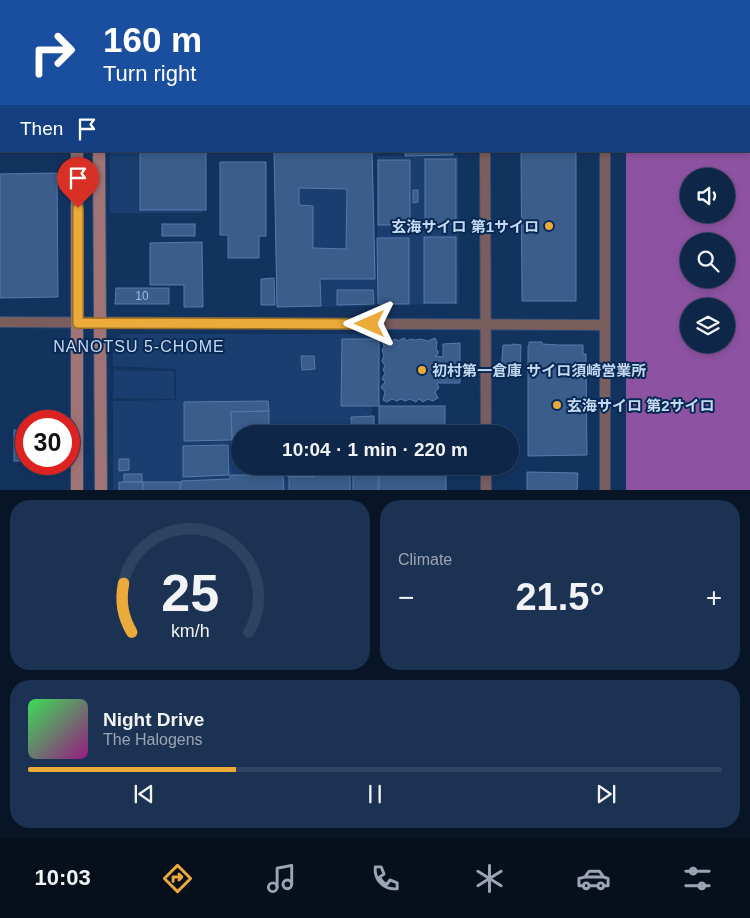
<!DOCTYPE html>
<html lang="en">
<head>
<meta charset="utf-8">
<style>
	body { margin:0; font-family:Helvetica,"Noto Sans JP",sans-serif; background:#1c3252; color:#f1f3f6; height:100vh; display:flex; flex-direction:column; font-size:19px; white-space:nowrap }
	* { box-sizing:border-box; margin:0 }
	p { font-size:16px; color:#9ba5b4 }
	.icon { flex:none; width:28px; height:28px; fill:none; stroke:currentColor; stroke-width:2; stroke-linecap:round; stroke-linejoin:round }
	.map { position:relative; height:490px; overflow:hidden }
	.sheet { display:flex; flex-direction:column; gap:10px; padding:10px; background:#081527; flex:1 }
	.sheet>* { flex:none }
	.hud { position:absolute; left:0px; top:0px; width:750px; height:152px; box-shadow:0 2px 8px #0003,0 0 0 1px #2e4360; background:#1a4fa0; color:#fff; overflow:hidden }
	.fabs { position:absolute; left:680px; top:168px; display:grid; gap:10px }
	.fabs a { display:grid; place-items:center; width:55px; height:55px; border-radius:50%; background:#0e2647; box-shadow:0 2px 8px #0003,0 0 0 1px #2e4360; font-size:25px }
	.speed { position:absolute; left:15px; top:410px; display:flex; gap:10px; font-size:25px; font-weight:700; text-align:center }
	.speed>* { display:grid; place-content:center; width:65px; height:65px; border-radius:50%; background:#0e2647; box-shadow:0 2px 8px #0003,0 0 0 1px #2e4360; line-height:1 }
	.speed .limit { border:8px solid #d22; background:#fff; color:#111 }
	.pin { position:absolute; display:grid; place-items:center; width:42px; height:42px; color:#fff; margin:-51px -21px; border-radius:50% 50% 50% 0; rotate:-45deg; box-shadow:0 0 5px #0007 }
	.pin .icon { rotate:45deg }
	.me { position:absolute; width:55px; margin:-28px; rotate:270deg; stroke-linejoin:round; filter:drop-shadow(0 0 4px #0008) }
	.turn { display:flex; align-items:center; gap:18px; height:105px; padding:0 20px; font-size:22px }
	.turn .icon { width:65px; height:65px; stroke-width:2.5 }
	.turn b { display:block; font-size:35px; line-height:42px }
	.then { display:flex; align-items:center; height:48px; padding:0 20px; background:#0003; gap:10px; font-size:19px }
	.big { font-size:38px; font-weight:800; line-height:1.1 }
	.sheet .card { flex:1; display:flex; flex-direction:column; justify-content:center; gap:8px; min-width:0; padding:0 18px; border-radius:20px; background:#1c3252 }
	.sheet .dial { align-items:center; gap:0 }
	.dial svg { height:130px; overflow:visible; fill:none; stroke:#2e4360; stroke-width:7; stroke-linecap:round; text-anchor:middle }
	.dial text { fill:#f1f3f6; stroke:none }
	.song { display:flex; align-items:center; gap:15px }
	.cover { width:60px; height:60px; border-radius:8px; background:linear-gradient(135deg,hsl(130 70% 55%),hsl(310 70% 35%)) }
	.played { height:5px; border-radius:2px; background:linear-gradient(90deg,#ebaa39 30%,#2e4360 30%) }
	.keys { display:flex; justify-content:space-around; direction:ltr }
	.heat { display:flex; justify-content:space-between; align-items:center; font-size:28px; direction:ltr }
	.sheet .tiles { flex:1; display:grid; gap:10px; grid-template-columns:1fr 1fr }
	.card:last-child { grid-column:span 2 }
	.trip { position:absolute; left:231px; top:425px; width:288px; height:50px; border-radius:25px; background:#0e2647; box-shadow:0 2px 8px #0003,0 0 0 1px #2e4360; font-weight:800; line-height:50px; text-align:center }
	.tab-bar { display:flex; height:80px; justify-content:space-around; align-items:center; background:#060f1c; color:#9ba5b4 }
	.tab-bar .icon { width:35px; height:35px }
	.tab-bar .on { color:#ebaa39 }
	.tab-bar b { font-size:22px; color:#f1f3f6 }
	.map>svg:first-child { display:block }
</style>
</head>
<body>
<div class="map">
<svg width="750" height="491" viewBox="0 0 750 491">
	<rect width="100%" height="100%" fill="#13335f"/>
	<!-- built -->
	<g fill="#193e6f">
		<polygon points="110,151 201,151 202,213 110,213"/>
		<polygon points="279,151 373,151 377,306 276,307"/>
		<polygon points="458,155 459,304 378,305 377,156"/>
		<polygon points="120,334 372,334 372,434 240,434 240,466 372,466 373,490 113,491 113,401 176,400 176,369 113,366 113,342"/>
		<polygon points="114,370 174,371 174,399 113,398"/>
	</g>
	<!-- water -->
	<path fill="#8d53a2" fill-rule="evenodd" d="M626,0H750V490H626V151H749V1ZM689,176H726V214H689ZM689,241H726V279H689ZM689,306H726V344H689Z"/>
	<!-- building -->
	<g fill="#3b5d8b" stroke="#577aab" fill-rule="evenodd">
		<polygon points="0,10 1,10 1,104 0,103"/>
		<polygon points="0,105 1,105 0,146"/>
		<rect x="140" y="151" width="66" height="59"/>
		<path d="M274,151H372L375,279H320L321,306L277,307ZM299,188L347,189L346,249L313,248V206L299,205Z"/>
		<polygon points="405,151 453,151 453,155 405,156"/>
		<polygon points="521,151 576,151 576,301 522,301"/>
		<rect x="425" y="159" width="31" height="65"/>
		<rect x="378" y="160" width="32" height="65"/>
		<polygon points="220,162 266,162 266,236 259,236 259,258 228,258 228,235 220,235"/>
		<polygon points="57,173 58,297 0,298 0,174"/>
		<polygon points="413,190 418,190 418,202 413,203"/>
		<rect x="162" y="224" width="33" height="12"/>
		<rect x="424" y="237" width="32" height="66"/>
		<polygon points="377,238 409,238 409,304 378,304"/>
		<polygon points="202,242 203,307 184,307 184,285 150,285 150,243"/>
		<polygon points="274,278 275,305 261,305 261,279"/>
		<polygon points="116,288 169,288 169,304 115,304"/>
		<polygon points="337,290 373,290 374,304 337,305"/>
		<polygon points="404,338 407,341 410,339 415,340 420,339 428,341 435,338 437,342 436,349 438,351 438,354 435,356 443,357 443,344 460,343 460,383 437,383 439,388 435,392 438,398 433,401 428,399 423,402 419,399 416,402 410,399 405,401 401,399 397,401 392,399 387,402 383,400 385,392 381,387 385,382 382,379 385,373 383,370 385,366 382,361 384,355 382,350 384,347 383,342 386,339 391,341 396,339 398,341"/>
		<polygon points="342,339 379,339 379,406 341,406"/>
		<polygon points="529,342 542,342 542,344 558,345 583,345 583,354 586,354 587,455 528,456 528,346 529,346"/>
		<polygon points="513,344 521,345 520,376 501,373 503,345 513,345"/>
		<polygon points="301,356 314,356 315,369 302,370"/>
		<polygon points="268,401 269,411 231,412 232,440 184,441 184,402"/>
		<rect x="379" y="406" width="66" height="28"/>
		<polygon points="269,411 269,434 232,435 231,412"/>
		<polygon points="374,416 374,433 352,434 351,417"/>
		<rect x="14" y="430" width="12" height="31"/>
		<polygon points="232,436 240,436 240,447 233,447"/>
		<polygon points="228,445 229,475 183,477 183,446"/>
		<polygon points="119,459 129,459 129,470 119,471"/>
		<polygon points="287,466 339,466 339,471 314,471 314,477 289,477 287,476"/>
		<rect x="353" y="466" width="25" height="25"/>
		<rect x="379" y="466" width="67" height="25"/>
		<polygon points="314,471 350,471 350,491 289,491 289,477 314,477"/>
		<polygon points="527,472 578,473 577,491 527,491"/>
		<rect x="124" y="474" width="18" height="8"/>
		<polygon points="230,475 283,475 284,491 181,491 181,481 230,479"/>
		<rect x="119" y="482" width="24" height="9"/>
		<rect x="143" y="482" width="37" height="9"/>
	</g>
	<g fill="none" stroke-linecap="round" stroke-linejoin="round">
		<!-- street casing -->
		<g stroke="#2f4e77" stroke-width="12">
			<g id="street">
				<polyline points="368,1 605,1"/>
				<polyline points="0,2 1,2"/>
				<polyline points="485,151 486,434"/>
				<polyline points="605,151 605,491"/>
				<polyline points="0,322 605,325"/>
				<polyline points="486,466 486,491"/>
			</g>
		</g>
		<!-- secondary casing -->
		<g stroke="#2f4e77" stroke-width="14">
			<g id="secondary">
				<polyline points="99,151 101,491"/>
				<polyline points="77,491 77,151"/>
			</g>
		</g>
		<!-- street -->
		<use href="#street" stroke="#7a5d5d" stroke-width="10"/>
		<!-- secondary -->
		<use href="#secondary" stroke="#a07374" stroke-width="12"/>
	</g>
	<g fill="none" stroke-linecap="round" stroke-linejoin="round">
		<!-- route casing -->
		<g stroke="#996e25" stroke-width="12">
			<polyline id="route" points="78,208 78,323 370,324"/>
		</g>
		<!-- route -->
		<use href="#route" stroke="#ebaa39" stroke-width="9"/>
	</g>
	<!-- markers -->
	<g fill="#ebaa39" stroke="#082953" stroke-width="2">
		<circle cx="549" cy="226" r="5"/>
		<circle cx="422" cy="370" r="5"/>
		<circle cx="557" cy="405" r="5"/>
	</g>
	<g text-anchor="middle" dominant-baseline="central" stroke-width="4" stroke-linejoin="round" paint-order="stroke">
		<!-- number labels -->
		<g font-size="12" fill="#a2bada">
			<text x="142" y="296">10</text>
		</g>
		<!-- poi labels -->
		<g font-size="15" font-weight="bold" fill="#c5d9f4" stroke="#082953" text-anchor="start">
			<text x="539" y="226" text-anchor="end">玄海サイロ 第1サイロ</text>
			<text x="432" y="370">初村第一倉庫 サイロ須崎営業所</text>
			<text x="567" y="405">玄海サイロ 第2サイロ</text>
		</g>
		<!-- neighbourhood labels -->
		<g font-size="16" letter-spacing="1" fill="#c5d9f4" stroke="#082953">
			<text x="139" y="346">NANOTSU 5-CHOME</text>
		</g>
	</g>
</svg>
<div class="fabs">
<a><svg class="icon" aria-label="sound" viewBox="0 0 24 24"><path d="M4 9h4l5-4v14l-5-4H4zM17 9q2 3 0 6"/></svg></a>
<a><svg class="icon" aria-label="search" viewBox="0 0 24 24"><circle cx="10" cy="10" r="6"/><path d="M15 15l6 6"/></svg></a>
<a><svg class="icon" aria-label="layers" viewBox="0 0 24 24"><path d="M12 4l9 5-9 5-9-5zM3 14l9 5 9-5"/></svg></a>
</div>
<div class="speed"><div class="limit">30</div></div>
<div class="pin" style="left:78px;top:208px;background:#d93025"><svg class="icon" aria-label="arrive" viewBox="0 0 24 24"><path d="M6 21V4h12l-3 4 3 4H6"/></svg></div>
<svg class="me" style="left:370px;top:324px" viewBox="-20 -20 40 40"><path d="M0-17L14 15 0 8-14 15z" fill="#ebaa39" stroke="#fff" stroke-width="4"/></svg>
<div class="trip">10:04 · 1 min · 220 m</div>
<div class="hud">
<div class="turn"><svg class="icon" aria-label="right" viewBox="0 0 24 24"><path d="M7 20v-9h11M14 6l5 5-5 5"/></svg><div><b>160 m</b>Turn right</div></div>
<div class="then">Then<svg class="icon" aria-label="arrive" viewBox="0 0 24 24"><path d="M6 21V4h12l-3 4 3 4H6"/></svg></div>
</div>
</div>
<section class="sheet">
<div class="tiles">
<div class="card dial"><svg viewBox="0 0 100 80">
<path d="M14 69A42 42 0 1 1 86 69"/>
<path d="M14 69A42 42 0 0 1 9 39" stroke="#ebaa39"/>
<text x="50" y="56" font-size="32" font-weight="700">25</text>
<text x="50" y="72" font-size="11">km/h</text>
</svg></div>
<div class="card"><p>Climate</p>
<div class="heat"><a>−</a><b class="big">21.5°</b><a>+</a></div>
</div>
<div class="card">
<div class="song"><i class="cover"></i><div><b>Night Drive</b><p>The Halogens</p></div></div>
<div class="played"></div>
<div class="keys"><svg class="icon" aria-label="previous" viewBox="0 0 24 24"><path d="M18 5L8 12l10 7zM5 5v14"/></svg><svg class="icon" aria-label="pause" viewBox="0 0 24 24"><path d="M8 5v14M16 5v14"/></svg><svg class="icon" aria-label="next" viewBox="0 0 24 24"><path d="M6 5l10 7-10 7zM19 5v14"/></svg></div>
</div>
</div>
</section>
<nav class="tab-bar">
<b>10:03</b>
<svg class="icon on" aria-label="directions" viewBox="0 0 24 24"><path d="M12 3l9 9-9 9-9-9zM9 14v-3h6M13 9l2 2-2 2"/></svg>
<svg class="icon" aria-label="music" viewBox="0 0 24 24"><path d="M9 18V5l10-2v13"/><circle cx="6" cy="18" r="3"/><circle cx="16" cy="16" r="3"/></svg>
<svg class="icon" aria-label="phone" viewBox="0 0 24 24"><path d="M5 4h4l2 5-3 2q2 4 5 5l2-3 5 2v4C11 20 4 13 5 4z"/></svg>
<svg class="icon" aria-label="climate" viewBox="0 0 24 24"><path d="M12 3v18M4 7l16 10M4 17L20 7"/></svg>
<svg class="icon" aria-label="car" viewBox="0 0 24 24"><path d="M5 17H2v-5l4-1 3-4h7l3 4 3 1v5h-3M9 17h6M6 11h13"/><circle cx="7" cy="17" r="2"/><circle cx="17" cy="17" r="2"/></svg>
<svg class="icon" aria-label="filters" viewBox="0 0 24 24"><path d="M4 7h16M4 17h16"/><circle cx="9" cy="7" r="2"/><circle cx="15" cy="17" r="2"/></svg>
</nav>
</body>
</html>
